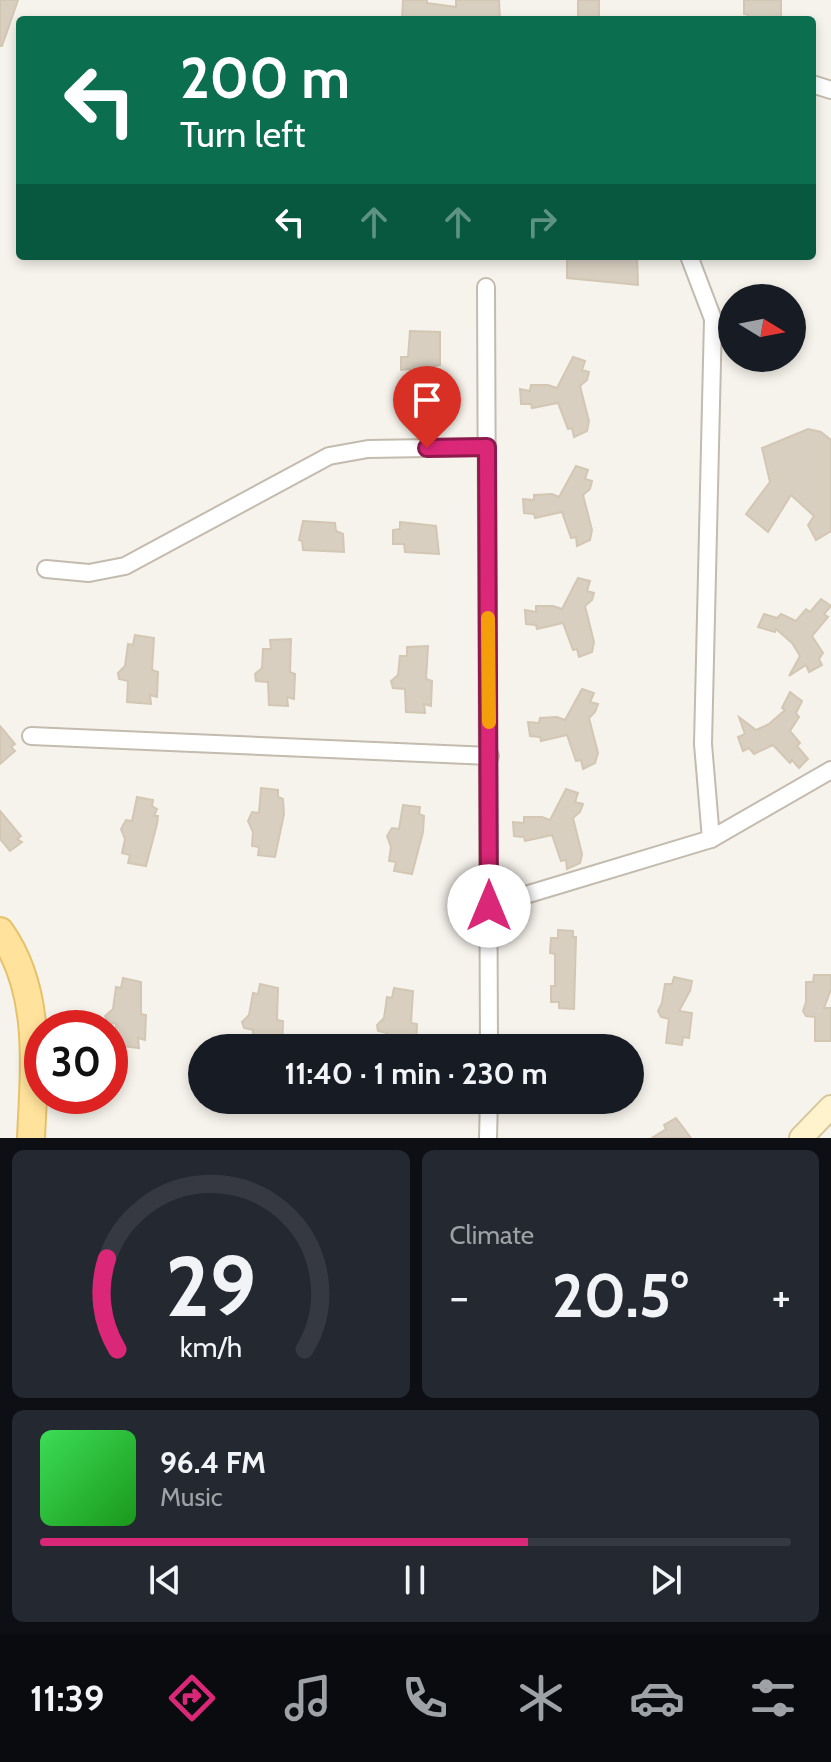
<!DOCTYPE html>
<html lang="en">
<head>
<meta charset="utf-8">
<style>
	body { margin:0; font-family:Cabin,sans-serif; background:#242831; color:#f1f3f6; height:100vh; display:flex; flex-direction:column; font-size:30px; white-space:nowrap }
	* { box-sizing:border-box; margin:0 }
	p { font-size:26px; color:#9ea1a6 }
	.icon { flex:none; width:44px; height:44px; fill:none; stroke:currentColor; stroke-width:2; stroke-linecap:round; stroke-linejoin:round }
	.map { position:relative; height:1138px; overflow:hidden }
	.sheet { display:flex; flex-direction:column; gap:12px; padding:12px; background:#0d0f14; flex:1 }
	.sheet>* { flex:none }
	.guide { position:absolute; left:16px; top:16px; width:800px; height:244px; border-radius:8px; box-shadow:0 4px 12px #0003; background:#0b6e4f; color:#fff; overflow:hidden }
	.needle { width:52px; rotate:100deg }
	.buttons { position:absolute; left:718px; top:284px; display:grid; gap:16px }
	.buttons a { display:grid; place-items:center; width:88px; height:88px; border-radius:50%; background:#171b24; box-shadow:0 4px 12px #0003; font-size:40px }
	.speed { position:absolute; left:24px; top:1010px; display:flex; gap:16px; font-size:40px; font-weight:700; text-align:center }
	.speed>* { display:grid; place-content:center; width:104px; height:104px; border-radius:50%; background:#171b24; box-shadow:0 4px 12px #0003; line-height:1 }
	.speed .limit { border:12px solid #d22; background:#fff; color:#111 }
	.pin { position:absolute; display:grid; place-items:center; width:68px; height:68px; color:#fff; margin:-82px -34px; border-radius:50% 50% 50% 0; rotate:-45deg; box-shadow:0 0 8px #0007 }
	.pin .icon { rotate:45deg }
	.me { position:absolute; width:88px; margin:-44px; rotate:0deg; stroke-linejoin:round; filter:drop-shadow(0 0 6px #0008) }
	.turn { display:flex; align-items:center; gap:28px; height:168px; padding:0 32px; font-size:36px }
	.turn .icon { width:104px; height:104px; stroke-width:2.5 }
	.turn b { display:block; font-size:56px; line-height:68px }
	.lanes { display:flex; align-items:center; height:76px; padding:0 32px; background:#0003; justify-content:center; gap:40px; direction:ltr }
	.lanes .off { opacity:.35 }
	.big { font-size:60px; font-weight:800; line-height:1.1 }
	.sheet .widget { flex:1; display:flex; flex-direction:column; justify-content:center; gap:12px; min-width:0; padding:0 28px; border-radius:12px; background:#242831 }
	.sheet .dial { align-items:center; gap:0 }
	.dial svg { height:208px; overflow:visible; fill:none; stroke:#363941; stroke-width:7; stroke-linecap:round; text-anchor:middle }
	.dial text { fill:#f1f3f6; stroke:none }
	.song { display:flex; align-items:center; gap:24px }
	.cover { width:96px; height:96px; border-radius:12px; background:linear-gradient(135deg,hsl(130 70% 55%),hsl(120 70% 35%)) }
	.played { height:8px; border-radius:4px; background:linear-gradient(90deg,#db2777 65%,#363941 65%) }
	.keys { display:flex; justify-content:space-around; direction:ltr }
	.heat { display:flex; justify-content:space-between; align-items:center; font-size:44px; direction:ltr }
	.sheet .tiles { flex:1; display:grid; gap:12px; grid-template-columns:1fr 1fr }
	.widget:last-child { grid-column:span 2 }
	.trip { position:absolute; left:188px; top:1034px; width:456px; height:80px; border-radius:40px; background:#171b24; box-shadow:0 4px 12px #0003; font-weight:800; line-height:80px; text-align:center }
	.dock { display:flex; height:128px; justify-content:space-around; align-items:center; background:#090b0e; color:#9ea1a6 }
	.dock .icon { width:56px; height:56px }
	.dock .current { color:#db2777 }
	.dock b { font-size:36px; color:#f1f3f6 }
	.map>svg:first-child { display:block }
</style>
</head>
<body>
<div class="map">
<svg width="831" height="1138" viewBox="0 0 831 1138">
	<rect width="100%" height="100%" fill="#f6f3ec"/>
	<!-- building -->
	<g fill="#d8cfc1" stroke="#d3c7b4" stroke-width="2">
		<polygon points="0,0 18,0 2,46 0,46"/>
		<polygon points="403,0 427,0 427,3 456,7 456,0 499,0 500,20 402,20"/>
		<rect x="578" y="0" width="21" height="20"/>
		<polygon points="744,0 781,0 781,20 748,20 748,15 744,14"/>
		<polygon points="567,256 637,256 638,285 567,278"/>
		<polygon points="410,331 440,332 440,365 425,368 426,377 410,377 410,369 401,370 401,357 408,357"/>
		<polygon points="573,357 585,361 582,370 589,372 587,380 580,386 589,421 587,431 574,437 572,428 568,429 558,403 532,408 531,404 521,404 520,389 530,391 531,385 548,385 557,388"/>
		<polygon points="808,429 821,432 831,440 831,531 816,540 808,525 814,516 791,495 768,532 746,514 770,482 762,448"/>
		<polygon points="576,466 588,470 585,479 592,481 590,489 583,495 592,530 590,540 577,546 576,537 571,538 562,512 535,518 534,514 524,513 523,499 534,500 534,495 552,494 559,497"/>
		<polygon points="303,521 335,523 336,531 343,534 344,552 303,550 302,541 299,540"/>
		<polygon points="400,522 436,526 439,554 405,552 404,544 393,544 393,530 400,529"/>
		<polygon points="578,578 590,581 587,591 594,593 592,600 585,606 594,642 592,652 579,657 577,649 573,650 563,623 537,629 536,625 526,624 525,610 536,612 536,606 553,606 562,609"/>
		<polygon points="821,599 831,606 824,614 828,617 812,636 823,653 819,659 822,665 809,672 806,665 789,676 800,656 792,643 776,629 775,632 758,627 764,614 777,618 781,614 796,621 806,609 810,612"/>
		<polygon points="135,635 154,638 152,670 158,672 157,697 150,695 151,704 127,702 128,681 119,679 118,673 125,666 128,644 133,645"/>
		<polygon points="291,639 290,672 295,674 294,699 287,697 288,706 269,705 268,682 256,681 255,674 262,668 263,649 271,649 270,640"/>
		<polygon points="428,646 426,679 432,681 431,706 424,704 425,713 406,712 405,689 393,688 391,681 398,675 400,656 407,656 407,647"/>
		<polygon points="582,689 594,693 590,702 598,704 595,712 589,718 598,753 595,763 583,769 581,760 576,761 567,735 541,741 540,737 530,736 528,722 539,723 540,718 557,717 565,720"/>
		<polygon points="790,692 802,701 796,713 799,717 790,731 800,743 797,746 808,759 799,768 792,760 790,763 773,745 754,754 749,748 743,751 738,737 745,734 739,717 756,730 769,724 785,710 782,708"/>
		<polygon points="0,726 15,744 11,747 15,751 0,764"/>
		<polygon points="261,788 278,790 278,797 283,799 284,814 275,857 258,855 259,847 252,846 253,832 248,821 252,812 259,813"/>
		<polygon points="566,789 578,793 575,802 583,804 580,812 573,818 582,854 580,863 567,869 566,860 561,861 552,835 525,841 524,837 514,836 513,822 524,823 524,817 542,817 550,820"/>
		<polygon points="137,797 153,800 152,806 157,809 154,816 158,816 157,824 146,866 128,863 130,855 122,853 125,839 121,829 126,820 132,821"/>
		<polygon points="403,805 420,807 419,814 424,816 423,832 412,874 394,871 396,862 389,861 391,847 387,836 392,828 399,829"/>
		<polygon points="0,811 21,836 17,839 22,842 10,851 0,839"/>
		<polygon points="558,930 573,931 573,937 576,937 574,1009 559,1008 559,1002 551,1002 551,986 555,986 555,954 550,953 551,938 558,938"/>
		<polygon points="814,975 831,975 831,989 824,1008 831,1008 831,1041 815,1041 815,1017 806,1016 803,1011 806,1002 806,982 813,982"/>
		<polygon points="674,977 692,981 690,991 679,1011 692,1013 689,1038 683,1037 682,1045 666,1043 669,1019 661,1017 658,1011 662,1003 665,984 672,984"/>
		<polygon points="123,978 141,982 141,1014 146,1015 145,1040 138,1038 139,1048 115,1045 116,1024 107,1022 105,1016 113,1009 116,987 121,988"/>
		<polygon points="260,984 278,988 277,1020 283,1021 282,1048 252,1048 253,1030 244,1028 242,1022 249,1015 253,993 258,994"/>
		<polygon points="394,988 413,991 411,1023 417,1024 416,1048 386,1048 387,1033 378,1031 377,1025 384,1018 387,997 392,998"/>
		<polygon points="676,1118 691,1138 652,1138 666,1129 664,1125"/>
	</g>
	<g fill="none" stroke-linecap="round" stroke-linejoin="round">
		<!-- street casing -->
		<g stroke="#c2bbae" stroke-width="20">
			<g id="street">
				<polyline points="812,84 831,90"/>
				<polyline points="689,256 713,319 703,744 711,839"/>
				<polyline points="486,287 489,1048"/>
				<polyline points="46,569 89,573 125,566 329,456 368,449 487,447"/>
				<polyline points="31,736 490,756"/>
				<polyline points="489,906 711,839 831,770"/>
				<polyline points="488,1138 489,1100"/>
			</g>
		</g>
		<!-- secondary casing -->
		<g stroke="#d6c79b" stroke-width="26">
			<polyline id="secondary" points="801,1138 831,1107"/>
		</g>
		<!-- primary casing -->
		<g stroke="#e6c16a" stroke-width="30">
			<path id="primary" d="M0,931C43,991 34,1069 31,1138"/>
		</g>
		<!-- street -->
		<use href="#street" stroke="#fff" stroke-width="16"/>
		<!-- secondary -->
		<use href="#secondary" stroke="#fff3cd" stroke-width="22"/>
		<!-- primary -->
		<use href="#primary" stroke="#ffe39c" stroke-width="26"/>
	</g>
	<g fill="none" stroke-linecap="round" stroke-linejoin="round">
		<!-- route casing -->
		<g stroke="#8e194d" stroke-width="20">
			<polyline id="route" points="427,448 487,447 489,906"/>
		</g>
		<!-- route -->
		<use href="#route" stroke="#db2777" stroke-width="14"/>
		<!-- slow -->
		<polyline stroke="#f59e0b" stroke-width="14" points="488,618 489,722"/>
	</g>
</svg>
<div class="buttons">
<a><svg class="needle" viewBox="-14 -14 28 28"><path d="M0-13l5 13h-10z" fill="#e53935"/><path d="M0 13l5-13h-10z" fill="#9ea1a6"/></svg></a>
</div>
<div class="speed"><div class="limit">30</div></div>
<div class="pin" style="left:427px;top:448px;background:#d93025"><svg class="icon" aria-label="arrive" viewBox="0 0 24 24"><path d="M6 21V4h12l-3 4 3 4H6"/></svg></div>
<svg class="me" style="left:489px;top:906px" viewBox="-20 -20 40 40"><circle r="19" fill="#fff"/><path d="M0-13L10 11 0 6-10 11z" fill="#db2777"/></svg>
<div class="trip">11:40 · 1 min · 230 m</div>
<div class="guide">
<div class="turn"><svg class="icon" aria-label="left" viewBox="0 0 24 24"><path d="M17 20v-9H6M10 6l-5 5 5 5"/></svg><div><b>200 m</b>Turn left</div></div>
<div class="lanes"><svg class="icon" aria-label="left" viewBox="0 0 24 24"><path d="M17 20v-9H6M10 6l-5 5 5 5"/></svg><svg class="icon off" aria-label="ahead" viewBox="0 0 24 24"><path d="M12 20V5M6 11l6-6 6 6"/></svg><svg class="icon off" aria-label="ahead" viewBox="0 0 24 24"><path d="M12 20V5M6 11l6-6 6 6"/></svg><svg class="icon off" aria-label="right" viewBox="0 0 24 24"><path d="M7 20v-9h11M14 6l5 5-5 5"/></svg></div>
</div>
</div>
<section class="sheet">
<div class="tiles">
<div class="widget dial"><svg viewBox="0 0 100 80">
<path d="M14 69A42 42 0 1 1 86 69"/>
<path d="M14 69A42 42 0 0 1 10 34" stroke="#db2777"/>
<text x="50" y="56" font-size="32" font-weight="700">29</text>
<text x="50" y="72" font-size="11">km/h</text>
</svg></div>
<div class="widget"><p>Climate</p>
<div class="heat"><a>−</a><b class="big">20.5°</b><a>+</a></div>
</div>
<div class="widget">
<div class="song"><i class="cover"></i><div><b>96.4 FM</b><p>Music</p></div></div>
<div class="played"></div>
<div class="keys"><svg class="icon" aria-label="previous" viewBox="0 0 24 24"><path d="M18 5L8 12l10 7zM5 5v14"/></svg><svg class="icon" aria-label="pause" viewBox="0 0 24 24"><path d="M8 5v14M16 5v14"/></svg><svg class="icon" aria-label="next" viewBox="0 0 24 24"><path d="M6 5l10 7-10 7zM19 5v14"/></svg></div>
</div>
</div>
</section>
<nav class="dock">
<b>11:39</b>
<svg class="icon current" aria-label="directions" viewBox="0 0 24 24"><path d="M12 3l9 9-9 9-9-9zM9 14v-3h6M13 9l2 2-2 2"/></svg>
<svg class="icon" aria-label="music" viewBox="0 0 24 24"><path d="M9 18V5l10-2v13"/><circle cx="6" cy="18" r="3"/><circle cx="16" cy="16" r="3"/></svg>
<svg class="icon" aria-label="phone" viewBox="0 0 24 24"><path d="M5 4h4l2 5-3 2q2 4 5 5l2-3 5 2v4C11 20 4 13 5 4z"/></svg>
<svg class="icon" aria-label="climate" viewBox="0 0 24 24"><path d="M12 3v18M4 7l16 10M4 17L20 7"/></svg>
<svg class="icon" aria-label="car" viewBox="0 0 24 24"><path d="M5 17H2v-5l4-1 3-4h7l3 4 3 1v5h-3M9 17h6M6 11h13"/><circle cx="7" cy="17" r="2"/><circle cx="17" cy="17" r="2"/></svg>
<svg class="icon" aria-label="filters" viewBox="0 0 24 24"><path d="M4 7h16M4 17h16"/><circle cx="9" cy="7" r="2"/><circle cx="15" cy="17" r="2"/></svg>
</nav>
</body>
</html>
